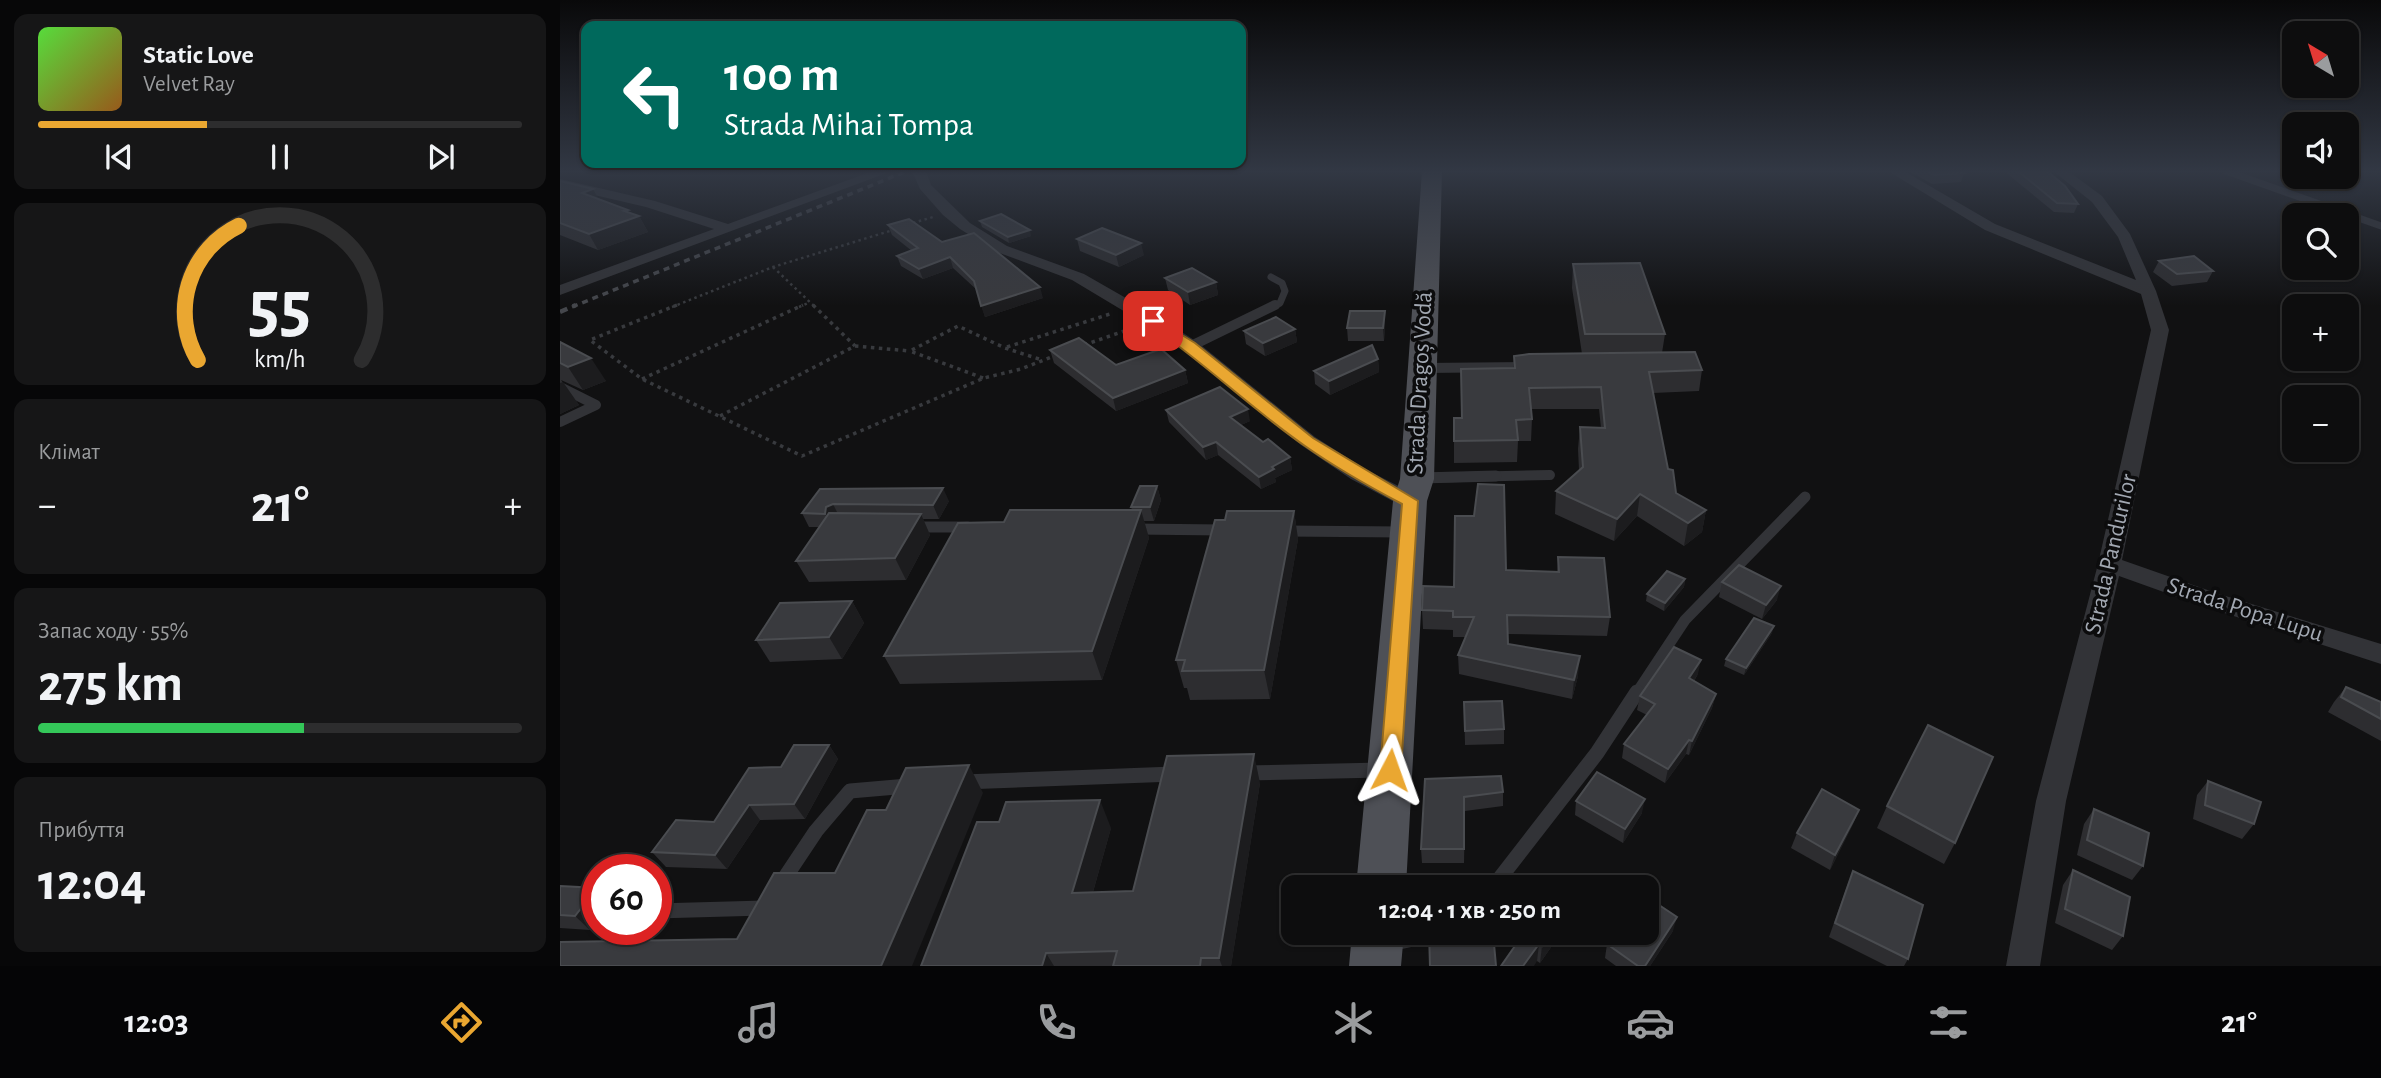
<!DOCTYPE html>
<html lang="uk">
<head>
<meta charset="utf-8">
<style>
	body { margin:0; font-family:"Alegreya Sans",sans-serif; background:#161617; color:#f1f3f6; height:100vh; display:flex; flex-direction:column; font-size:26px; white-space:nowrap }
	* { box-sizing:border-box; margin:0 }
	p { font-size:23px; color:#9a9c9e }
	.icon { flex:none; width:38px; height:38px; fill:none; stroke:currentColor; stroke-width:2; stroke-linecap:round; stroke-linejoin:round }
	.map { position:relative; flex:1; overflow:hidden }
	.side { display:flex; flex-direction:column; gap:14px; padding:14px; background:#070708; width:560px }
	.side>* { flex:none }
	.guide { position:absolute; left:21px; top:21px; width:665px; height:147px; border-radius:14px; box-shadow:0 2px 5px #0004,0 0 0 2px #2d2d2e; background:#00695c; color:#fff; overflow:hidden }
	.needle { width:46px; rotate:322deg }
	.buttons { position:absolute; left:1722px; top:21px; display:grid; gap:14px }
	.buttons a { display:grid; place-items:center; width:77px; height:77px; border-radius:14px; background:#0d0d0e; box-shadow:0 2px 5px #0004,0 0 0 2px #2d2d2e; font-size:35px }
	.speed { position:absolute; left:21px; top:854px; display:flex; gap:14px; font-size:35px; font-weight:700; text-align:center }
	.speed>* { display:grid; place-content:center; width:91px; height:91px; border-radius:50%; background:#0d0d0e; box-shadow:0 2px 5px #0004,0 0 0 2px #2d2d2e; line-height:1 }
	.speed .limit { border:10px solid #d22; background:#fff; color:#111 }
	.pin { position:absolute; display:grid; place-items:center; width:60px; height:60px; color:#fff; margin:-30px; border-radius:14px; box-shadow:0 4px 10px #0006 }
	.me { position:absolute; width:77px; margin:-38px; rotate:4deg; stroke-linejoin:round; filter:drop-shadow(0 0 5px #0008) }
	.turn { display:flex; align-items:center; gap:24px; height:147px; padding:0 28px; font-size:32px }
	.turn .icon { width:91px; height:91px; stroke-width:2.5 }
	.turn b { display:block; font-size:49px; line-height:60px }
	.big { font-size:52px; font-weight:700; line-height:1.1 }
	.side .card { flex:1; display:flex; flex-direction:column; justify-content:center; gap:10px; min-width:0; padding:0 24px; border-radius:14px; background:#161617 }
	.side .dial { align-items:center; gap:0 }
	.dial svg { height:182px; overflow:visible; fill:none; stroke:#2d2d2e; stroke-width:7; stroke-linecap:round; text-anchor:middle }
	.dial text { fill:#f1f3f6; stroke:none }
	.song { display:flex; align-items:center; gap:21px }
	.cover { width:84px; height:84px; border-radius:10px; background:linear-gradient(135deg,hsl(110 70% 55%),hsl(30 70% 35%)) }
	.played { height:7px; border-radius:4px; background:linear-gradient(90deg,#eaa731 35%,#2d2d2e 35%) }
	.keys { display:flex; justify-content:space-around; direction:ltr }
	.heat { display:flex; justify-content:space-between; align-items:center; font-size:38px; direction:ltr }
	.charge { height:10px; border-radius:5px; background:linear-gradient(90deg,#34c759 55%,#2d2d2e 0) }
	.trip { position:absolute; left:721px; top:875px; width:378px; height:70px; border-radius:14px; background:#0d0d0e; box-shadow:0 2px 5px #0004,0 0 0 2px #2d2d2e; font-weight:700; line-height:70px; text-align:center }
	.dock { display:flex; height:112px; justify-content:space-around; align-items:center; background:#050506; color:#9a9c9e }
	.dock .icon { width:49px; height:49px }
	.dock .current { color:#eaa731 }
	.dock b { font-size:32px; color:#f1f3f6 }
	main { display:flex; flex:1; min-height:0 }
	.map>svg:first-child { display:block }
</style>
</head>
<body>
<main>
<section class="side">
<div class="card">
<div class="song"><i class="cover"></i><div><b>Static Love</b><p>Velvet Ray</p></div></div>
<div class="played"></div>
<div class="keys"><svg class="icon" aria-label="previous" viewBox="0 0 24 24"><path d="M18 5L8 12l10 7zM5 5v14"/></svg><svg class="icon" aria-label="pause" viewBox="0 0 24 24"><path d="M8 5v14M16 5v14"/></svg><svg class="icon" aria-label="next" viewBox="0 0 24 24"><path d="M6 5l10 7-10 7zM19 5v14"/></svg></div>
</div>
<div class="card dial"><svg viewBox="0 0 100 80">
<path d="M14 69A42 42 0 1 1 86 69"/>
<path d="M14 69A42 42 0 0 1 32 10" stroke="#eaa731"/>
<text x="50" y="56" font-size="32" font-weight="700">55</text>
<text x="50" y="72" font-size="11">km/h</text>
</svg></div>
<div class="card"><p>Клімат</p>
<div class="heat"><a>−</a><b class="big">21°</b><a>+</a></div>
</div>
<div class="card"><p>Запас ходу · 55%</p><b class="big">275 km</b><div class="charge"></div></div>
<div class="card"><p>Прибуття</p><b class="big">12:04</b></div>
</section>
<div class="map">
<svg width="1821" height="966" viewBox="0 0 1821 966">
	<rect width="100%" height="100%" fill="#111112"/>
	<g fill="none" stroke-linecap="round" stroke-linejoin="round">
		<!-- path-far1 -->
		<g stroke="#383a3e" stroke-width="2.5" stroke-dasharray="2.5 3.5" stroke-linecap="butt">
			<polyline points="353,223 373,217"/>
			<polyline points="213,267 255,307"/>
			<polyline points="112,307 213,267 333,230"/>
			<polyline points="239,307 248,303"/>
		</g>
		<!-- path -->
		<g stroke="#383a3e" stroke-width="3.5" stroke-dasharray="3.5 4.5" stroke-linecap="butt">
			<polyline points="117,305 30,340 82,379 242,456 424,378 461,369 494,356"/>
			<polyline points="253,305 295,346"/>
			<polyline points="524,345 573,328"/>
			<polyline points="447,347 550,314"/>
			<polyline points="423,378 350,351 398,326 445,348 479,359"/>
			<polyline points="82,379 243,305"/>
			<polyline points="160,416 295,346 350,351"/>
		</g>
		<!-- lane-far3 -->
		<g stroke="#323337" stroke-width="7">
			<polyline points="1666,171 1821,226"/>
			<polyline points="711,277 722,283 725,291 720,303 712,307"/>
		</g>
		<!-- lane-far2 -->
		<g stroke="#323337" stroke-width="10">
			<polyline points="631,346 715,305"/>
			<polyline points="864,368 967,367"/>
			<polyline points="0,387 36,405 0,422"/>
			<polyline points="860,478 990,475"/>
		</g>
		<!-- lane-far1 -->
		<g stroke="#323337" stroke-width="11">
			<polyline points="860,478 936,476"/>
			<polyline points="354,527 408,527"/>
			<polyline points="574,529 663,530"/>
			<polyline points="725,531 842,532"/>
			<polyline points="1076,694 1125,620 1245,497"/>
		</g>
		<!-- lane -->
		<g stroke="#323337" stroke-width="15">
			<polyline points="686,773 821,770"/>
			<polyline points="403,782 614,774"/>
			<polyline points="220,885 256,831 290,791 348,786"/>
			<polyline points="933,887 1037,753 1077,692"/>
			<polyline points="96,911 206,908"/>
			<polyline points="830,944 881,933"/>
		</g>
		<!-- street -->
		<g fill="#323337" fill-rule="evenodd">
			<polygon points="313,171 332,171 0,295 0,285 154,229 86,207 0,187 0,179 95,201 168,224"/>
			<polygon points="352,171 366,171 371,185 410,223 447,246 524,274 599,317 637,342 755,437 805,469 858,496 861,501 858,506 842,506 791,479 741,445 625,350 587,325 512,280 437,252 400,229 383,215 360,189"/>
			<polygon points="1328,171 1344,171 1435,224 1576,280 1558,237 1532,202 1493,171 1508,171 1542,196 1570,234 1596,291 1609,330 1562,560 1656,593 1821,644 1821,664 1640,605 1559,576 1506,801 1480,966 1446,966 1476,801 1538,564 1591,330 1581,294 1425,230"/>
		</g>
		<!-- primary -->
		<g fill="#4e5056" fill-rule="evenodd">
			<polygon points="862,171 882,171 874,479 867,501 846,887 796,887 833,501 840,479"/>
			<polygon points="792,933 844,933 841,966 789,966"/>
		</g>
		<!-- rail-far1 -->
		<polyline stroke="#45474c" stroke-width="3.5" stroke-dasharray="6 5" stroke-linecap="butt" points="12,307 347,171"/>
		<!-- rail -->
		<polyline stroke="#45474c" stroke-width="4.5" stroke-dasharray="8 6" stroke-linecap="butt" points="0,312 16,305"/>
	</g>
	<!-- wall -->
	<g fill="#2d2d30">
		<polygon points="1349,171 1400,171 1404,173 1401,182 1372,184"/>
		<polygon points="1444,171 1487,171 1518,204 1514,213 1494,212"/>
		<polygon points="0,181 33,189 38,199 79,216 88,232 38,250 0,235"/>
		<polygon points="420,221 471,236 449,243 422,227"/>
		<polygon points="328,225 382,242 483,298 425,317 417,290 393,268 363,279 341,266 337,256 352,251 332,235"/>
		<polygon points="517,239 584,255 559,267 520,251"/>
		<polygon points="1599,261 1653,271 1647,282 1612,286 1593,272"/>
		<polygon points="1013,264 1105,334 1102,353 1142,370 1139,391 1093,393 1108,469 1116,493 1146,510 1142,532 1124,546 1077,516 1054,541 995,514 996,491 1019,470 1018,449 1020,427 1041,428 1039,409 971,409 972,419 971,441 958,441 957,462 894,463 894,418 902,418 953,368 954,356 1022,354 1012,288"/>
		<polygon points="605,278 656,282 658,295 630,305 608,290"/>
		<polygon points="825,311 825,324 824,341 788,341 787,328"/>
		<polygon points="735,329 737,342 705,356 686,344 684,331"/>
		<polygon points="0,342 46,381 23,390 1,380 19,405 0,414"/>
		<polygon points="490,350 556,365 625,370 628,383 556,411 494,363"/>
		<polygon points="818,359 819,372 770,395 755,384 754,371"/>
		<polygon points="606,410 690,421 681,425 703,442 730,457 732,470 715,478 716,482 701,489 658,455 646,460 609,422"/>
		<polygon points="597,486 601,500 594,521 584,521 589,538 542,680 340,684 324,656 444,522 572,510 571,507"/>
		<polygon points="260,489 389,501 379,519 363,519 370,535 346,580 249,582 236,561 259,527 249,527 242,513"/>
		<polygon points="734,511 738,539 710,699 630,700 627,688 624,688 616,660 665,520"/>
		<polygon points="998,557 1050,617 1047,636 948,634 948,644 1018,676 1012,699 899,674 898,655 906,637 893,637 893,630 863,629 862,610 946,570 997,572"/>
		<polygon points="1125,579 1124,587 1104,611 1086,601 1087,594"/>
		<polygon points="1162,582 1217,600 1202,619 1159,597"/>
		<polygon points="292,601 304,623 282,659 210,662 196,640"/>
		<polygon points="1212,633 1184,675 1164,666 1166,659"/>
		<polygon points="1138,674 1134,681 1156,694 1152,708 1129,755 1126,754 1105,783 1062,758 1064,744 1087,715 1077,710 1080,696"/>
		<polygon points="1786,687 1821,702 1821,741 1768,712 1774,702"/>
		<polygon points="904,702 944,729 944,744 905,745"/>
		<polygon points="269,745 278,759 245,819 200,820 167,869 106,867 92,852 154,822 221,767"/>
		<polygon points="865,779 943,792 943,806 905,811 904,863 862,863 861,849"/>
		<polygon points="1648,781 1694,824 1682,839 1633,819 1637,795"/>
		<polygon points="700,783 671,966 361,966 551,828 533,892 573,891"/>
		<polygon points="1016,801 1082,813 1063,843 1015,815"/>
		<polygon points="1327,806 1395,843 1384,864 1317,828"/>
		<polygon points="1534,809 1583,866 1572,880 1517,855 1524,824"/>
		<polygon points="1299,810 1293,824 1270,870 1231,848 1237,833"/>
		<polygon points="1513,870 1563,936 1552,950 1495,923 1503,885"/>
		<polygon points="1293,871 1348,959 1344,966 1327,966 1269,937 1287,886"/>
		<polygon points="0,886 37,888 37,921 30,930 0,928"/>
		<polygon points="1113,931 1090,966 1056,966 1045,958 1047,944"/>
		<polygon points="964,933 1001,933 980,963 977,961"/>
	</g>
	<!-- shaded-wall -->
	<g fill="#1c1c1e">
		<polygon points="33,189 41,204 22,193"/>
		<polygon points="68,210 73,219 79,216 88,232 38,250 29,234 64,211"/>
		<polygon points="470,230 471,236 449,243 448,237"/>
		<polygon points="581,243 584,255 559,267 556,255"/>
		<polygon points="390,257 393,268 363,279 359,269"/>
		<polygon points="656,282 658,295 630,305 628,292"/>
		<polygon points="480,287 483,298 425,317 421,306"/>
		<polygon points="825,311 825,324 824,341 823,328"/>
		<polygon points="735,329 737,342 705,356 703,343"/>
		<polygon points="31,358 46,381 23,390 8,367"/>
		<polygon points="818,359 819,372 770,395 769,381"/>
		<polygon points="625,370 628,383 556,411 553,398"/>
		<polygon points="3,382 19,405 0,414 0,383"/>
		<polygon points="688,409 690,421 672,429 670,417"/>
		<polygon points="656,442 658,455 646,460 643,447"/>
		<polygon points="730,457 732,470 715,478 716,482 701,489 699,477 712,467"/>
		<polygon points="597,486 601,500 594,521 590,507"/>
		<polygon points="383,488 389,501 379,519 373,505"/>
		<polygon points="1080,494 1077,516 1054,541 1057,519"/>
		<polygon points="273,504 280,518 272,528 265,514 266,507"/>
		<polygon points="581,510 589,538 542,680 532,651"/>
		<polygon points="1146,510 1142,532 1124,546 1128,523"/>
		<polygon points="734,511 738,539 710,699 704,670"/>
		<polygon points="361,514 370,535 346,580 335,558"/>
		<polygon points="1125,579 1124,587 1104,611 1105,603"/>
		<polygon points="1221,586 1217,600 1202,619 1206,605"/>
		<polygon points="292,601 304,623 282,659 269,637"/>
		<polygon points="1214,626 1212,633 1184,675 1186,668"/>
		<polygon points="1020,656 1018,676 1012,699 1014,680"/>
		<polygon points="1141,660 1138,674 1126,692 1129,678"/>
		<polygon points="1156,694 1152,708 1129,755 1132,741"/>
		<polygon points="1129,740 1126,754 1105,783 1108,769"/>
		<polygon points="269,745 278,759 245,819 234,804"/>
		<polygon points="694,754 700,783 671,966 662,966 659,958"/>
		<polygon points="409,765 423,793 352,966 321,966"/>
		<polygon points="1085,799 1082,813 1063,843 1065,829"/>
		<polygon points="540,800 551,828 525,920 512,893"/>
		<polygon points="189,805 200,820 167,869 155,855"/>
		<polygon points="1299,810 1293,824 1270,870 1275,855"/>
		<polygon points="37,888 37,921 30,930 15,916"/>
		<polygon points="1117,917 1113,931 1090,966 1085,966"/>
		<polygon points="991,933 1001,933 980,963 982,946"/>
		<polygon points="979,944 977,961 974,966 963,966"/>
		<polygon points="486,953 494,966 482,966"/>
	</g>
	<!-- building -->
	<g fill="#393a3e" stroke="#4a4c50" stroke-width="2">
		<polygon points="1367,171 1400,171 1404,173 1374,175"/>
		<polygon points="1458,171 1487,171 1505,186 1518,204 1497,203"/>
		<polygon points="0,181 33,189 22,193 68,210 64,211 79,216 29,234 0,223"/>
		<polygon points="441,214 470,230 448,237 420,221"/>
		<polygon points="349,219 382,242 414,233 480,287 421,306 414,281 390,257 359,269 337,256 358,248 328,225"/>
		<polygon points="542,228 581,243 556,255 517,239"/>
		<polygon points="1634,256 1653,271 1617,274 1599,261"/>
		<polygon points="1080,263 1105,334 1025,334 1013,264"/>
		<polygon points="632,268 656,282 628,292 605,278"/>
		<polygon points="790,311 825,311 823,328 787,328"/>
		<polygon points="716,317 735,329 703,343 684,331"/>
		<polygon points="519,338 556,365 601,349 625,370 553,398 490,350"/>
		<polygon points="0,342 31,358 8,367 0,363"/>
		<polygon points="812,345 818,359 769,381 754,371"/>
		<polygon points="1135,352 1142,370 1089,372 1108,469 1113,470 1116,493 1146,510 1128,523 1080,494 1057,519 996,491 1023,467 1020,427 1045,428 1041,387 969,388 972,419 956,420 958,440 894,441 894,418 902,418 901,369 955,368 954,356 969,354"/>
		<polygon points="660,387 688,409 670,417 703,442 708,439 730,457 712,467 714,469 699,477 656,442 643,447 606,410"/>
		<polygon points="918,484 944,485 946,570 999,572 998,557 1044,558 1050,617 947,615 948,644 1020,656 1014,680 898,655 914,617 893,617 893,611 862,610 863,586 894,587 895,516 914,516"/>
		<polygon points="580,486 597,486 590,507 571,507"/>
		<polygon points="383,488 373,505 273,504 266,507 265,514 242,513 260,489"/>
		<polygon points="450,510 581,510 532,651 324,656 398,523 444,522"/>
		<polygon points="667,511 734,511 704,670 622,671 625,660 616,660 655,520 665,520"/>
		<polygon points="269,513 361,514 335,558 236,561"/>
		<polygon points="1179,565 1221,586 1206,605 1162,582"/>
		<polygon points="1107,571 1125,579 1105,603 1087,594"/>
		<polygon points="292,601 269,637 196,640 220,603"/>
		<polygon points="1194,618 1214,626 1186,668 1166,659"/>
		<polygon points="1114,647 1141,660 1129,678 1156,694 1132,741 1129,740 1108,769 1064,744 1095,704 1080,696"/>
		<polygon points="1786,687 1821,702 1821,719 1781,697"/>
		<polygon points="942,701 944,729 905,731 904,702"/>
		<polygon points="1368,725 1433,757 1395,843 1327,806"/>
		<polygon points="234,745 269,745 234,804 189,805 155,855 92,852 116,820 154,822 189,768 221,767"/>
		<polygon points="694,754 659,958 641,958 640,966 553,966 557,951 486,953 482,966 361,966 417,822 439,822 446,802 540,800 512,893 573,891 607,756"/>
		<polygon points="409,765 321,966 0,966 0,942 177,939 214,873 275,873 307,810 326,810 346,768"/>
		<polygon points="1037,772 1085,799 1065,829 1016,801"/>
		<polygon points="941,776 943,792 904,797 904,849 861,849 865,779"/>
		<polygon points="1648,781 1701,802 1694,824 1645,805"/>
		<polygon points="1262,789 1299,810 1275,855 1237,833"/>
		<polygon points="1534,809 1589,833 1583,866 1527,840"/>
		<polygon points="1513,870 1570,897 1563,936 1505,909"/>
		<polygon points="1293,871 1363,905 1348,959 1275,923"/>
		<polygon points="0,886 37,888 15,916 0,915"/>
		<polygon points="1087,897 1117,917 1085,966 1078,966 1047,944 1055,933 1087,933"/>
		<polygon points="869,933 933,933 936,966 870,966"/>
		<polygon points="964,933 991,933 982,946 979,944 963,966 941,966"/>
	</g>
	<!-- sky -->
	<linearGradient id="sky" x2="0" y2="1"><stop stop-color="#09090a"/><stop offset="0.56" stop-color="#323844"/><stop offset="1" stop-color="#323844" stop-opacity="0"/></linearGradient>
	<rect width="1821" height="306" fill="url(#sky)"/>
	<!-- route -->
	<path fill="#eaa731" stroke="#986d20" stroke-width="2" d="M593,317L635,343L753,438L858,501L841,770L838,776L830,779L823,776L820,770L842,504C808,486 776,468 745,446C690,408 643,361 588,324L586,321Z"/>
	<g text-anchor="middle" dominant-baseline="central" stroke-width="7" stroke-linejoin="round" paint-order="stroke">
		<!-- street labels -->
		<g font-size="24" fill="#a2a8b2" stroke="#0c0c0d">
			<text transform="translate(860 383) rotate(-87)">Strada Dragoș Vodă</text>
			<text transform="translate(1551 554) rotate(-77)">Strada Pandurilor</text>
			<text transform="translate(1685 610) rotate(18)">Strada Popa Lupu</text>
		</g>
	</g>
</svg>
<div class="buttons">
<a><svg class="needle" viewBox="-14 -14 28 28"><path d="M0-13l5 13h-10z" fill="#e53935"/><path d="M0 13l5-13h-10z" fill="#9a9c9e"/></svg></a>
<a><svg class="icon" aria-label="sound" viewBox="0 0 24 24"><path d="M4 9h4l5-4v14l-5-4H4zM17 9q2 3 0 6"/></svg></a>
<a><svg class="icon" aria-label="search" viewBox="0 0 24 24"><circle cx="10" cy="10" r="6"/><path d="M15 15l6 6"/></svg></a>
<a>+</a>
<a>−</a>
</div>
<div class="speed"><div class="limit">60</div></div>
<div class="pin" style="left:593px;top:321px;background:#d93025"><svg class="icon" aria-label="arrive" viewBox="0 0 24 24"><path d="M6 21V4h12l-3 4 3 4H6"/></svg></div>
<svg class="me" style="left:830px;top:770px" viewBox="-20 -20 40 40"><path d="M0-17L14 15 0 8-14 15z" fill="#eaa731" stroke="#fff" stroke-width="4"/></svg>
<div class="trip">12:04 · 1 хв · 250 m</div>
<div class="guide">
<div class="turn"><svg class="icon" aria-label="left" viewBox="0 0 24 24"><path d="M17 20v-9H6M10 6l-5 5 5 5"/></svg><div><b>100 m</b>Strada Mihai Tompa</div></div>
</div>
</div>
</main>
<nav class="dock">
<b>12:03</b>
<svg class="icon current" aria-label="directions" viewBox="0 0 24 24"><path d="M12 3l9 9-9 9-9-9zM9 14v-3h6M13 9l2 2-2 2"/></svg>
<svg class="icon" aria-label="music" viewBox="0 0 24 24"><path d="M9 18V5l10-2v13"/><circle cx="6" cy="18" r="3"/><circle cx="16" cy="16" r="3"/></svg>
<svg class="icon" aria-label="phone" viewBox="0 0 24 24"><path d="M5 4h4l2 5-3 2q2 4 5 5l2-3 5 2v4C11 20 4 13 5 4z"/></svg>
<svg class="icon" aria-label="climate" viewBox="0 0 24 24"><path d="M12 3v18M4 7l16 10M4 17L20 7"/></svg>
<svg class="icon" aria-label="car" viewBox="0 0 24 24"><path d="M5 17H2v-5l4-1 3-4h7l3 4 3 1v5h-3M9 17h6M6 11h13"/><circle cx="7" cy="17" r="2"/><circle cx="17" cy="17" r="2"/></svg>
<svg class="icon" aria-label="filters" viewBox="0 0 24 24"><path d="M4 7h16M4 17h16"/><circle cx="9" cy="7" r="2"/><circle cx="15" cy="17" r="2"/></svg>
<b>21°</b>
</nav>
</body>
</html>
